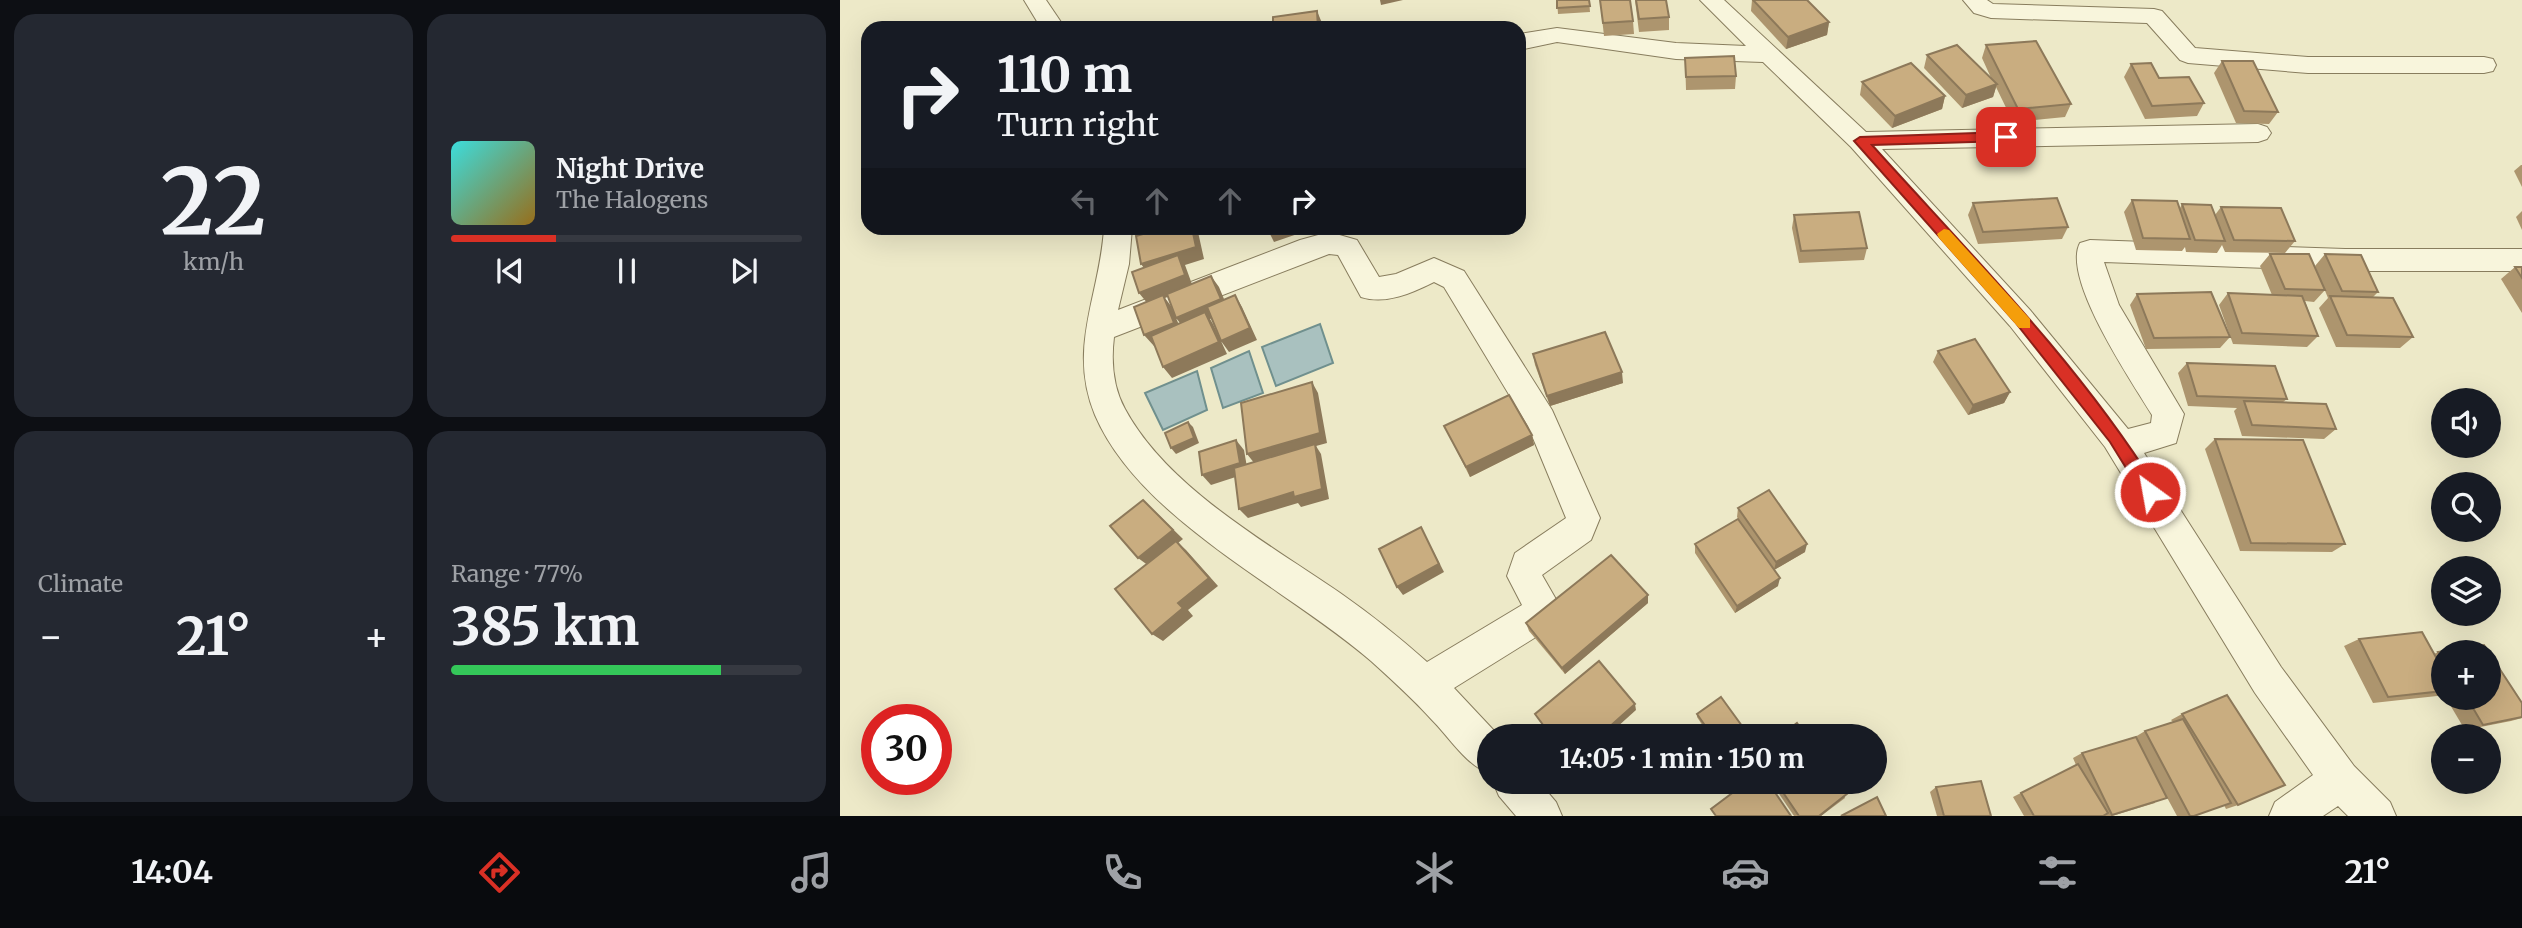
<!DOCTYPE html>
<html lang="en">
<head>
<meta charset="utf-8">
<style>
	body { margin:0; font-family:Merriweather,serif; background:#242831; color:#f1f3f6; height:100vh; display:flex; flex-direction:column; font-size:26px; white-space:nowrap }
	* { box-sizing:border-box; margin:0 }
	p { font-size:23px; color:#9ea1a6 }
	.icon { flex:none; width:38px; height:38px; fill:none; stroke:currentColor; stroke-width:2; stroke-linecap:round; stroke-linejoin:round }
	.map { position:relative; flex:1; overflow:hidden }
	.side { display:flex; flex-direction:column; gap:14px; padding:14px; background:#0d0f14; width:840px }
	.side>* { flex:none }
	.guide { position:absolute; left:21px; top:21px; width:665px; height:214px; border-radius:21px; box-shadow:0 7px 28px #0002; background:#171b24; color:#f1f3f6; overflow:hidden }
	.tools { position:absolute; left:1591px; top:388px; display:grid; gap:14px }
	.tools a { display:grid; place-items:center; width:70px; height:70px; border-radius:50%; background:#171b24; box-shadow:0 7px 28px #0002; font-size:35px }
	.speed { position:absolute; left:21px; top:704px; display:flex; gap:14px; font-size:35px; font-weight:700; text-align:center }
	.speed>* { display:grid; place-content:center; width:91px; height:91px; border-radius:50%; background:#171b24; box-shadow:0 7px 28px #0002; line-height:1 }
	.speed .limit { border:10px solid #d22; background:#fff; color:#111 }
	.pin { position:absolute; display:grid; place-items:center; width:60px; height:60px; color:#fff; margin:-30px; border-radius:14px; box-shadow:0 4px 10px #0006 }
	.me { position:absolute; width:77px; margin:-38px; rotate:328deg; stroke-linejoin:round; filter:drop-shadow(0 0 5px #0008) }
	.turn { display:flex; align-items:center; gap:24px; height:147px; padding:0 21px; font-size:32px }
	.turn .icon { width:91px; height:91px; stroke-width:2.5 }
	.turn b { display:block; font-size:49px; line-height:60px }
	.lanes { display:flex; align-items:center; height:66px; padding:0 21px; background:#0003; justify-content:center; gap:35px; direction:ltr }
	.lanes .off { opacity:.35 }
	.big { font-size:52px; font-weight:700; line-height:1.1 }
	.side .tile { flex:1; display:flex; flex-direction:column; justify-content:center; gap:10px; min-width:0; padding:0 24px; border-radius:21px; background:#242831 }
	.side .dial { align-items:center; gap:0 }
	.dial b { font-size:91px; line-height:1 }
	.song { display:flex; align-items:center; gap:21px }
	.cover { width:84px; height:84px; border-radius:10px; background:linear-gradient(135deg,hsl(180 70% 55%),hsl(40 70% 35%)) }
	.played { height:7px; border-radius:4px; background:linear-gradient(90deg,#d93025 30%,#363941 30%) }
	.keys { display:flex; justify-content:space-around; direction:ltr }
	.heat { display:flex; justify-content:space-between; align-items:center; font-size:38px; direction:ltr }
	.charge { height:10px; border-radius:5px; background:linear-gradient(90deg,#34c759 77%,#363941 0) }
	.side .tiles { flex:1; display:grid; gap:14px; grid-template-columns:repeat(2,1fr) }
	.trip { position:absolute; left:637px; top:724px; width:410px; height:70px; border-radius:35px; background:#171b24; box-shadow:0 7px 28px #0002; font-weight:700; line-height:70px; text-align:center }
	.dock { display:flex; height:112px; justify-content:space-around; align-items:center; background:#090b0e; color:#9ea1a6 }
	.dock .icon { width:49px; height:49px }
	.dock .on { color:#d93025 }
	.dock b { font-size:32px; color:#f1f3f6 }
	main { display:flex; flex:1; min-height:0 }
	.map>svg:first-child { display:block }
</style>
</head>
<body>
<main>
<section class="side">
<div class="tiles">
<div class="tile dial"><b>22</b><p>km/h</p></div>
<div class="tile">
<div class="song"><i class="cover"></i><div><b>Night Drive</b><p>The Halogens</p></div></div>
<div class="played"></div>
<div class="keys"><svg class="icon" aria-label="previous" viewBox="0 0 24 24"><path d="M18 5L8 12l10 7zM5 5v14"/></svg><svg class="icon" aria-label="pause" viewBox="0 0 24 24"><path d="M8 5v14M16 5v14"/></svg><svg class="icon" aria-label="next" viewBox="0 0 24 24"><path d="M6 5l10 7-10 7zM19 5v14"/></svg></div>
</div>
<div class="tile"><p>Climate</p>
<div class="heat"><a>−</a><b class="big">21°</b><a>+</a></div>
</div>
<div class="tile"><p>Range · 77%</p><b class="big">385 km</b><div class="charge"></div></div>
</div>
</section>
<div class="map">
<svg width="1682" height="816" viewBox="0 0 1682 816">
	<rect width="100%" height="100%" fill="#ede9c8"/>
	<!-- water -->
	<g fill="#a9c1bf" stroke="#70908e" stroke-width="2">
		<polygon points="480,324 493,363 436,386 422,347"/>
		<polygon points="409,351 423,393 383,408 371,368"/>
		<polygon points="357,371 367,410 323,430 305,393"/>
	</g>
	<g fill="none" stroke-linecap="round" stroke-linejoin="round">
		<!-- minor casing -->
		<g stroke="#887d5e" stroke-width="2">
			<g id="minor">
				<polygon points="184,0 206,0 225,28 201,28"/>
				<path d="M860,0H884L1026,132L1418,124L1427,127L1431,133L1427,139L1418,142L1042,149L1190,310L1288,429L1311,423L1312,415C1292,382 1221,278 1240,243L1250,240L1505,249H1682V271H1505L1264,262L1279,305L1344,414L1336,443L1304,453L1441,667L1514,766L1550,802L1556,816H1508L1498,806L1483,816H1429L1435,802L1473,775L1415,693L1265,447L1170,326L1011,147L923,62L836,59L717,42L679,50V34L717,28L836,43L906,46Z"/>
				<polygon points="1123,0 1147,0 1153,4 1314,9 1322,11 1355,48 1468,57 1644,57 1653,59 1656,65 1653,71 1644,73 1468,73 1348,63 1340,60 1307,23 1151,18 1134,13"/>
				<path d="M264,228H292L289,264L278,310L460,240L489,232L517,240L539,277L556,274L594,258L624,271L712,410L760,518L751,540L702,575L721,608L712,627L614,688L660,737H649V773C626,765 610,738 592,720C573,699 552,680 531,661C447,588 300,520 255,415C227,347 260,296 264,228ZM489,254L498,255L521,297C546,305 572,293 594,282L604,287L688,426L726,518L675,553L667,576L682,605L587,662C560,638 533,616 503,595C431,545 328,489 285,409C273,387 271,361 274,337Z"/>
				<polygon points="653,782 699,782 716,802 722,816 676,816 659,796"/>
			</g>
		</g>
		<!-- minor -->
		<use href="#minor" fill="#f8f5dc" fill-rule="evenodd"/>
	</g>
	<!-- wall -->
	<g fill="#ad956e">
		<polygon points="717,0 749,0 750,12 718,14"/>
		<polygon points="760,0 793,21 794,34 764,36"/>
		<polygon points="795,0 829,17 829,30 799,32"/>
		<polygon points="912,0 967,0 989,22 987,35 946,49 911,11"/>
		<polygon points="1146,45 1231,104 1225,117 1173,122 1156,87 1153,97 1122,108 1084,68 1087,55 1152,80 1142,58"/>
		<polygon points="845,58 896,76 895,89 846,90"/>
		<polygon points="1382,61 1438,112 1429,124 1396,123 1374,73"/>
		<polygon points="1291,64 1364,103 1357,116 1305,119 1284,77"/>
		<polygon points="1022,82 1105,96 1102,109 1052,128 1020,95"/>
		<polygon points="1681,165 1682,165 1682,187 1674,171"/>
		<polygon points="1292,200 1340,208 1342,204 1375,215 1381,207 1455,241 1445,253 1385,252 1382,245 1377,253 1346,252 1345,247 1342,251 1296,250 1284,212"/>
		<polygon points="1133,203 1228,227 1222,239 1138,244 1128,215"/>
		<polygon points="1682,211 1682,230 1676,217"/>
		<polygon points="954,215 1027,248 1024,260 959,263 952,228"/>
		<polygon points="1430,254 1485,290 1474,302 1465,301 1478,336 1467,347 1393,344 1379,305 1388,293 1432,295 1420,266"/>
		<polygon points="1485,254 1538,292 1533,297 1573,337 1560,348 1496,347 1479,308 1488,298 1475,266"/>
		<polygon points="1675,267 1682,267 1682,313 1661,279"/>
		<polygon points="1297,294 1390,337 1380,348 1306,349 1290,305"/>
		<polygon points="1098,351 1170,392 1164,403 1128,415 1093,362"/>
		<polygon points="693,354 783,383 710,406 695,365"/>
		<polygon points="1347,363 1447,399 1443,402 1496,429 1484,439 1402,436 1394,411 1397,408 1348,406 1338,373"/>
		<polygon points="604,426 692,435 694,445 630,477"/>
		<polygon points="1375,439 1505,544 1492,552 1400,551 1365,449"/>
		<polygon points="898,508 965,552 934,570 938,586 895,613 855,553 855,544 919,549 897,517"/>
		<polygon points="808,603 725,674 689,631 686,623"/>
		<polygon points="1582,632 1594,654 1598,652 1644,645 1682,703 1682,718 1671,721 1625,730 1606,698 1648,698 1648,653 1603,653 1603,694 1597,696 1533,703 1504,646 1519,639"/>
		<polygon points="857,714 910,737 870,737 857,717"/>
		<polygon points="1342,714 1398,805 1386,809 1384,805 1354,816 1337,816 1310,766 1315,803 1272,816 1184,816 1173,797 1236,765 1233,758 1242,753 1295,737 1305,731 1333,722 1331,720"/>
		<polygon points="931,782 1000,782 1005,798 981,816 954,816"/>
		<polygon points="1096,787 1151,816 1097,816 1090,792"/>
	</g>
	<!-- shaded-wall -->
	<g fill="#8d795a">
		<polygon points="540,0 563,0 541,5"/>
		<polygon points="477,11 482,23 482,28 478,28"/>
		<polygon points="989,22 987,35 946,49 948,37"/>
		<polygon points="1157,84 1153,97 1122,108 1126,95"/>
		<polygon points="1105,96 1102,109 1052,128 1055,116"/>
		<polygon points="352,228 355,228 358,232 364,259 345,265 353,287 325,298 331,306 336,318 381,299 371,276 379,287 389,311 370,319 373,324 381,341 410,328 395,295 402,307 417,340 389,352 381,341 387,354 332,378 323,367 379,342 368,319 345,329 336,318 343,334 314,346 304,335 334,323 324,298 308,304 299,293 345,275 342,266 310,276 301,264 356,247"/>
		<polygon points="436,228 475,228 434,242 428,230"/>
		<polygon points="782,372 783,383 710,406 707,396"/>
		<polygon points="472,382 478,393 487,443 476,446 481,454 489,499 461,507 458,503 408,518 399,509 453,492 482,489 415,464 407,454"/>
		<polygon points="1170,392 1164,403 1128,415 1133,405"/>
		<polygon points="348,422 353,427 359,443 336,454 331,448"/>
		<polygon points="692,435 694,445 630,477 626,467"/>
		<polygon points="396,440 404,450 408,473 371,485 362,475"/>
		<polygon points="303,500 343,539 338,543 346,550 378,586 348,610 353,616 323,641 312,634 309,566 298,558"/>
		<polygon points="581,527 604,572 563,595 557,587"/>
		<polygon points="967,544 965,552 934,570 936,562"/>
		<polygon points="940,578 938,586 895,613 897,606"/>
		<polygon points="808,595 808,603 725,674 722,668"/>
		<polygon points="795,704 796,710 766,737 758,737"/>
		<polygon points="1008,793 981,816 979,816"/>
	</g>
	<!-- building -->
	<g fill="#c9ad80" stroke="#8d795a" stroke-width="2">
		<polygon points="717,0 749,0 750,6 717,8"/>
		<polygon points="760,0 790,0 793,21 763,23"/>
		<polygon points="796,0 826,0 829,17 799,19"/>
		<polygon points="913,0 967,0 989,22 948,37"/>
		<polygon points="477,11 478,28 433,28 433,17"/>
		<polygon points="1196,41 1231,104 1178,109 1146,45"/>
		<polygon points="1117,45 1157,84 1126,95 1087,55"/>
		<polygon points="894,56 896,76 846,77 845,58"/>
		<polygon points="1382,61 1413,61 1438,112 1404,111"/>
		<polygon points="1071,63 1105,96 1055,116 1022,82"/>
		<polygon points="1311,63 1319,78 1349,77 1364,103 1312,106 1291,64"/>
		<polygon points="1217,198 1228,227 1143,232 1133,203"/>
		<polygon points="1292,200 1337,201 1350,239 1303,238"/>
		<polygon points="1342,204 1371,205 1385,241 1355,240"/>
		<polygon points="1381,207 1441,208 1455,241 1394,240"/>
		<polygon points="1019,212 1027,248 961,251 954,215"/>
		<polygon points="324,228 352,228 356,247 301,264 296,236"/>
		<polygon points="1430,254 1469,254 1485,290 1445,289"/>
		<polygon points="1485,254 1521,255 1538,292 1502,291"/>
		<polygon points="338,255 345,275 299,293 292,272"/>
		<polygon points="1675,267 1682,267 1682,278"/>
		<polygon points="371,276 381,299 336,318 327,294"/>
		<polygon points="1371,292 1390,337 1314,338 1297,294"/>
		<polygon points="1388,293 1462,296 1478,336 1402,333"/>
		<polygon points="323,295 334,323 304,335 294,307"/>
		<polygon points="395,295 410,328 381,341 367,307"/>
		<polygon points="1490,296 1553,298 1573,337 1507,335"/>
		<polygon points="365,312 379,342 323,367 311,336"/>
		<polygon points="765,332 782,372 707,396 693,354"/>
		<polygon points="1135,339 1170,392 1133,405 1098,351"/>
		<polygon points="1347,363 1435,366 1447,399 1357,396"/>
		<polygon points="472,382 480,433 407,454 401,403"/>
		<polygon points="669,395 692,435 626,467 604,426"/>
		<polygon points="1404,401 1486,404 1496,429 1412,425"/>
		<polygon points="348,422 354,438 331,448 325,433"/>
		<polygon points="1375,439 1463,440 1505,544 1411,543"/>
		<polygon points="396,440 400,463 362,475 359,452"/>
		<polygon points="475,444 482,489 454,497 453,492 399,509 394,468"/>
		<polygon points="929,490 967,544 936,562 898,508"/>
		<polygon points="303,500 333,530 298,558 270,526"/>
		<polygon points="898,519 940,578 897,606 855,544"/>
		<polygon points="581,527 599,564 557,587 539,549"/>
		<polygon points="336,541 369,578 338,603 343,608 312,634 275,589"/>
		<polygon points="771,555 808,595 722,668 686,623"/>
		<polygon points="1582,632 1603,670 1603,691 1548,697 1519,639"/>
		<polygon points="1644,645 1682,703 1682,717 1643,725 1627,698 1648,698 1648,653 1603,653 1603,660 1598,652"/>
		<polygon points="759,661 795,704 758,737 712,737 695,714"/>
		<polygon points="1387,695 1445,785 1398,805 1342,714"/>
		<polygon points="881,697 910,737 873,737 857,714"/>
		<polygon points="1343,719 1391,803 1354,816 1350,816 1305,731"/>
		<polygon points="957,723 967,737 939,737"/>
		<polygon points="1296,737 1327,798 1272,815 1242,753"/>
		<polygon points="1238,764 1268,813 1263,816 1194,816 1181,793"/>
		<polygon points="1141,781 1151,816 1104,816 1096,787"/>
		<polygon points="907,782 928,782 951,816 876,816 871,809"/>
		<polygon points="936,782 1000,782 1008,793 979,816 959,816"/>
		<polygon points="1037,797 1046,816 1001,816"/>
	</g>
	<!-- route -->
	<path fill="#d93025" stroke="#8d1f18" stroke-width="2" d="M1166,132L1173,137L1166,141L1032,145C1131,255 1237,361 1316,487L1319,492L1316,497H1304L1270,442L1175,322L1014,141L1020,137Z"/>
	<!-- slow -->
	<polygon fill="#f59e0b" points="1104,229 1109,230 1190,319 1190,328 1179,328 1099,238 1097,234"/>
</svg>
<div class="tools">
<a><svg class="icon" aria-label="sound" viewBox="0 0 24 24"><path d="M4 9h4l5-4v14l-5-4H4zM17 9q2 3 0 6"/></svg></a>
<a><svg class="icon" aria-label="search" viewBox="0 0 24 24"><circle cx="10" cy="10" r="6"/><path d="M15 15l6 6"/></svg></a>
<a><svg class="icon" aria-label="layers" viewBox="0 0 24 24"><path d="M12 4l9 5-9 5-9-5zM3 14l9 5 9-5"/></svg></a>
<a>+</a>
<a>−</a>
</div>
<div class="speed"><div class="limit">30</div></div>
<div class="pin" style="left:1166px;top:137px;background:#d93025"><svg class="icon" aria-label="arrive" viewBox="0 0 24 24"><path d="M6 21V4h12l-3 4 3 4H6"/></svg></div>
<svg class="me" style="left:1310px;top:492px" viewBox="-20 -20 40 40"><circle r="17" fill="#d93025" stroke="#fff" stroke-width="3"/><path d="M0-11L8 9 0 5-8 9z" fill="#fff"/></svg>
<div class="trip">14:05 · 1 min · 150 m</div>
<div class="guide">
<div class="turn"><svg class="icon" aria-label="right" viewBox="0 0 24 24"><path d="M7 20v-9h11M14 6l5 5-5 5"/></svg><div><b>110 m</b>Turn right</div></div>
<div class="lanes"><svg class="icon off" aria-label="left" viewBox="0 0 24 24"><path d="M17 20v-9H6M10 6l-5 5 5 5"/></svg><svg class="icon off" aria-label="ahead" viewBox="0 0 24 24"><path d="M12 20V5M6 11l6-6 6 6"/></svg><svg class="icon off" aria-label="ahead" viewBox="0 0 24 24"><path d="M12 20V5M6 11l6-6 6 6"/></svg><svg class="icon" aria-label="right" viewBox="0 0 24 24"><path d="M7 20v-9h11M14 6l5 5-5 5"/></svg></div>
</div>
</div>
</main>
<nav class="dock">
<b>14:04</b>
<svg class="icon on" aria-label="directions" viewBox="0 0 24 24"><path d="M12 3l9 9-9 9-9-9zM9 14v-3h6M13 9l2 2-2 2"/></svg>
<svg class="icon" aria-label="music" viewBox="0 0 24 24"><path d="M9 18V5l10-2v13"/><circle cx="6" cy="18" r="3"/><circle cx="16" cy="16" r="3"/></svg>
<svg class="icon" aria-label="phone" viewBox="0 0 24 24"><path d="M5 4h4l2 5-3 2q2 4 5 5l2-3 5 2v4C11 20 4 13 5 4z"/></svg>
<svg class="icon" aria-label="climate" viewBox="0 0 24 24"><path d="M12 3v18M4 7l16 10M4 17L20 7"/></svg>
<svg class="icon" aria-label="car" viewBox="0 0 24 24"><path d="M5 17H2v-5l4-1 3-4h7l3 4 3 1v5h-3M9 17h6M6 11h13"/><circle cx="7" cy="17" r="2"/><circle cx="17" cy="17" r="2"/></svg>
<svg class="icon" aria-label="filters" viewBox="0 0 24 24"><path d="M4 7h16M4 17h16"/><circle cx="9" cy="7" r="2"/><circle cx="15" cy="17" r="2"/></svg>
<b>21°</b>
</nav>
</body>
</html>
